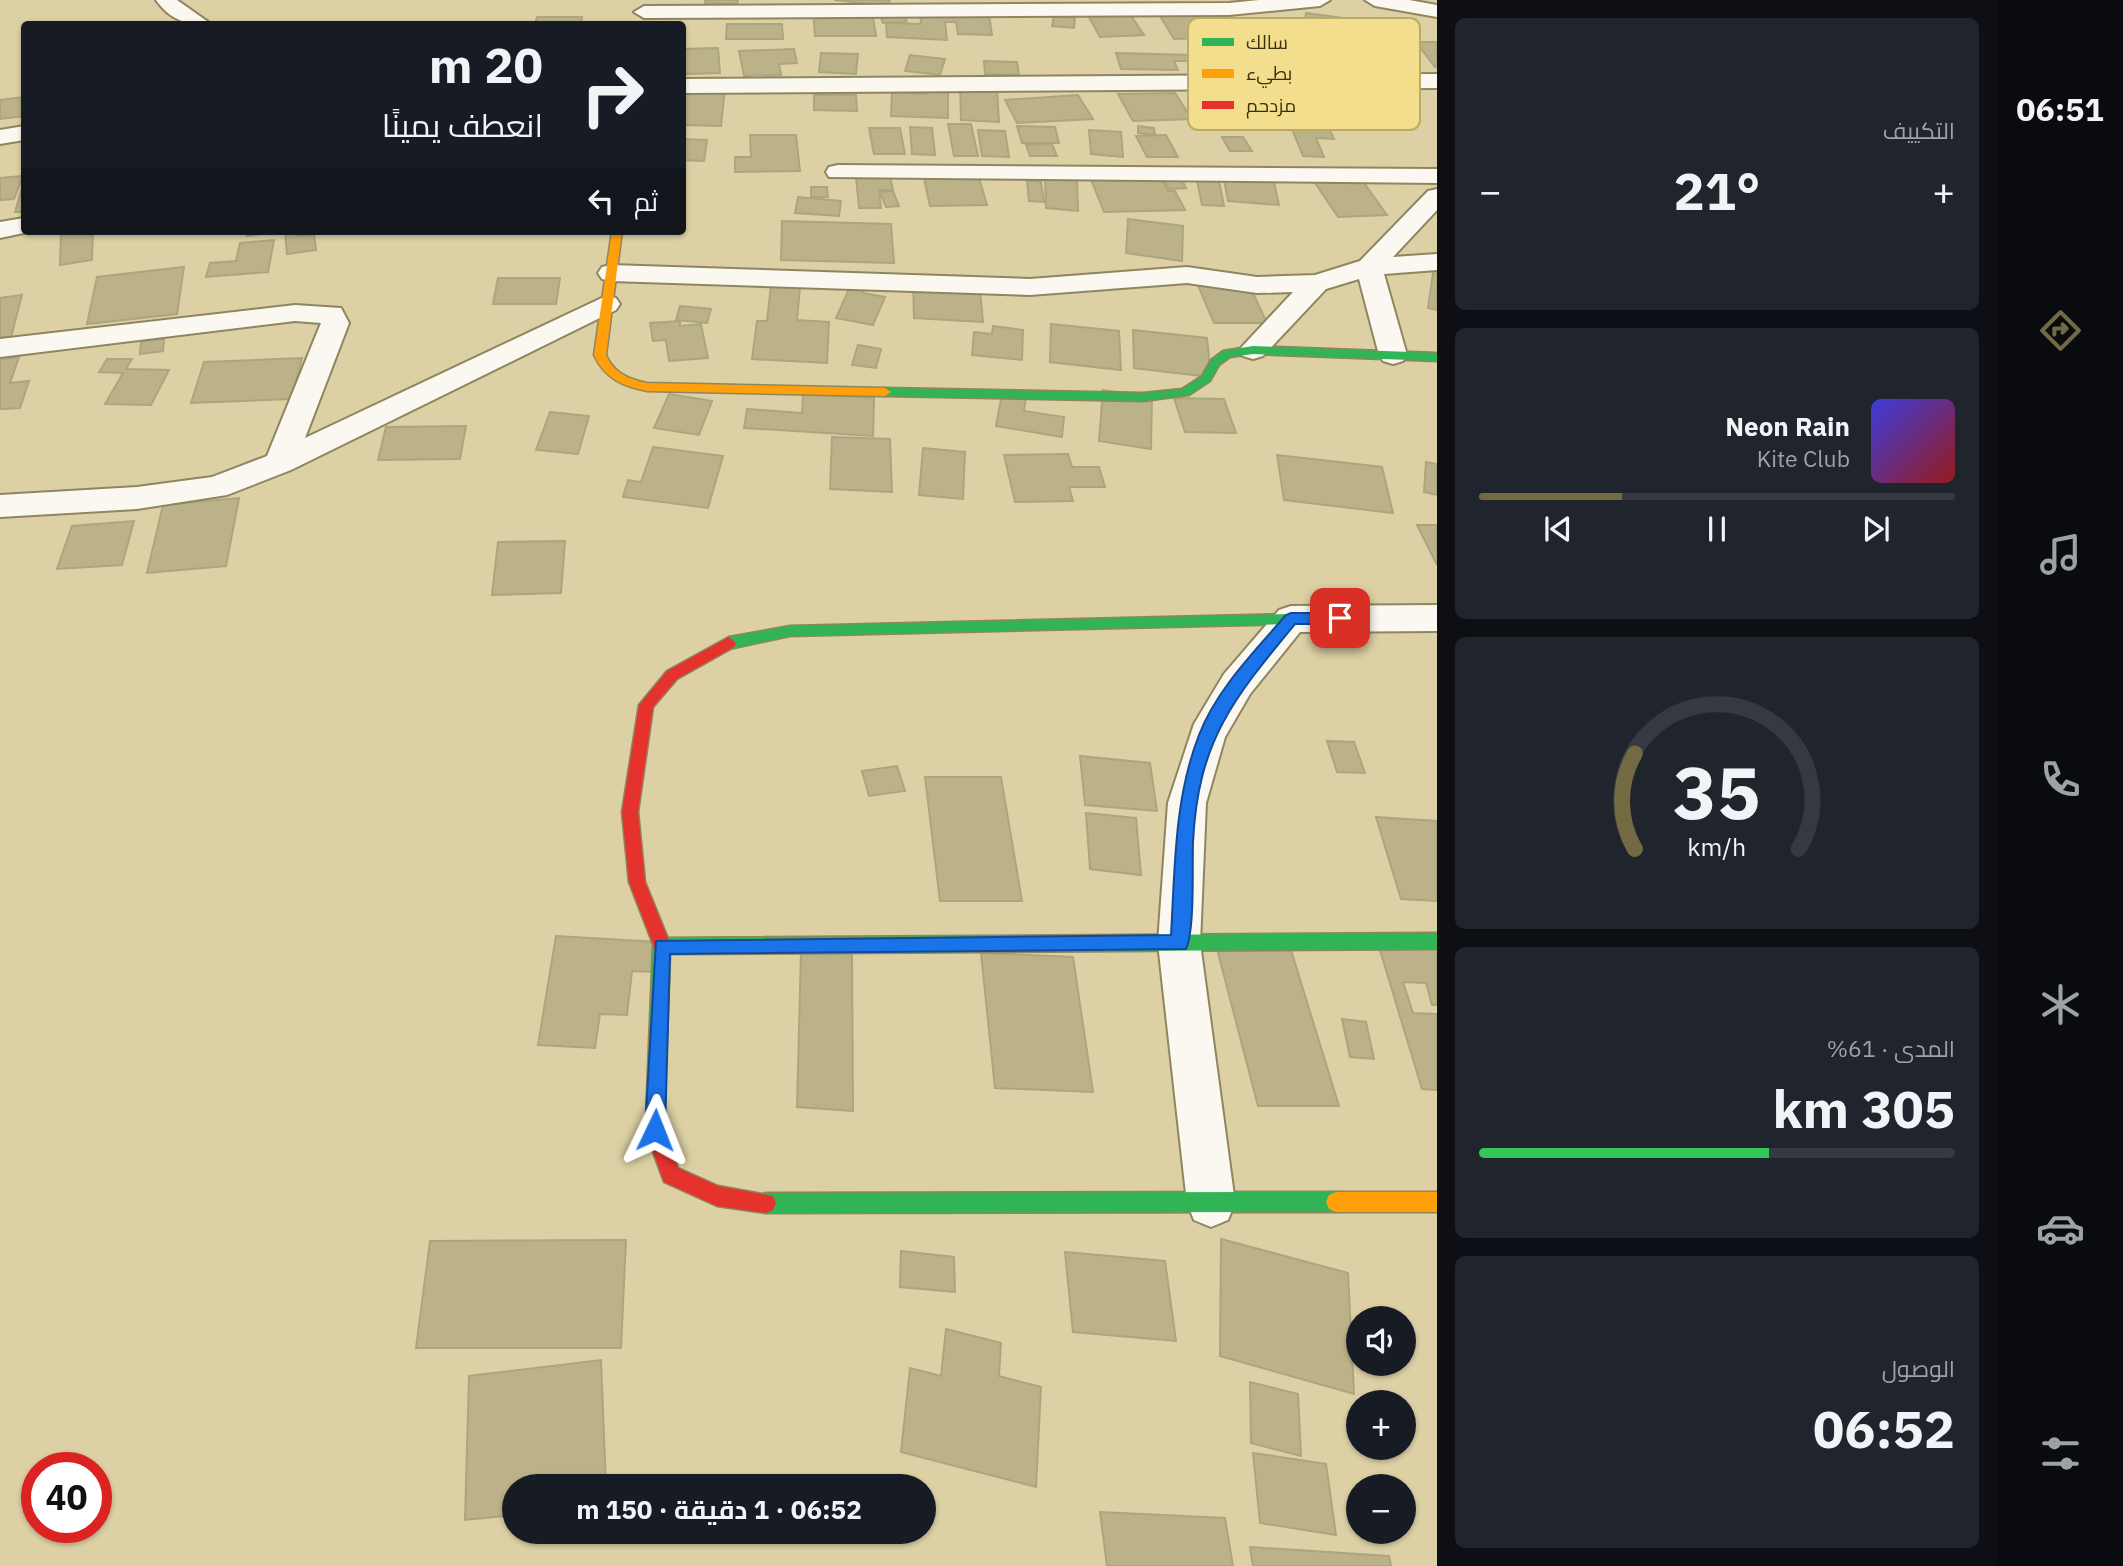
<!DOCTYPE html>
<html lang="ar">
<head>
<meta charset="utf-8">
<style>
	body { margin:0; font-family:"IBM Plex Sans",Cairo,sans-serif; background:#20242c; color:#f1f3f6; direction:rtl; height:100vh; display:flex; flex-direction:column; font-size:26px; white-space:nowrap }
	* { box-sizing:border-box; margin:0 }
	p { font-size:23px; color:#9ea1a6 }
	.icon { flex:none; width:38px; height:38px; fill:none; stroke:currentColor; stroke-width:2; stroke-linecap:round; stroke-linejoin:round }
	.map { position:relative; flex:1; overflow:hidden; direction:ltr }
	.details { display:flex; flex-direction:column; gap:18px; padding:18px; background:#0d0f14; width:560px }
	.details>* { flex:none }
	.guide { position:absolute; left:21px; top:21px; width:665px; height:214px; border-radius:7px; box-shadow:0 2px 5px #0004; direction:rtl; background:#171b24; color:#f1f3f6; overflow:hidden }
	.buttons { position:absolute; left:1346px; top:1306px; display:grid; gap:14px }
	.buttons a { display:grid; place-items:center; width:70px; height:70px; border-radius:50%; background:#171b24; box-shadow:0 2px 5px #0004; font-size:35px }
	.speed { position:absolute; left:21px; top:1452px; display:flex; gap:14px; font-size:35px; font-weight:700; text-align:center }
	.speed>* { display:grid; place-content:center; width:91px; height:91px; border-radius:50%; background:#171b24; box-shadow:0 2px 5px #0004; line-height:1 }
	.speed .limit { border:10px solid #d22; background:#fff; color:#111 }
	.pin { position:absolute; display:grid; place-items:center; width:60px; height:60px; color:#fff; margin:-30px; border-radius:14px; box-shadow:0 4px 10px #0006 }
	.me { position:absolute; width:77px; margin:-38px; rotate:2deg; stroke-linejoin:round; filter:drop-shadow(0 0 5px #0008) }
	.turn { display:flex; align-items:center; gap:24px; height:147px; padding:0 28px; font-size:32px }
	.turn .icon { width:91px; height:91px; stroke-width:2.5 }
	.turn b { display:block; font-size:49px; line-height:60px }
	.then { display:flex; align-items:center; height:66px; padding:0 28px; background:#0003; gap:14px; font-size:26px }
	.big { font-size:52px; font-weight:700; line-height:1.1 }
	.details .card { flex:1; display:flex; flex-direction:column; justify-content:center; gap:10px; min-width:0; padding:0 24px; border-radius:10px; background:#20242c }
	.details .dial { align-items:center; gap:0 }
	.dial svg { height:182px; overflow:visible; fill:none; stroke:#363941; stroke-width:7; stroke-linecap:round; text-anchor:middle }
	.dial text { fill:#f1f3f6; stroke:none }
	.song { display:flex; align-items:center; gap:21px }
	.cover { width:84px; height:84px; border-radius:10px; background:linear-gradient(135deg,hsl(240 70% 55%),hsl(0 70% 35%)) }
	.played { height:7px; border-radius:4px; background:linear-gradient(90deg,#736943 30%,#363941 30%) }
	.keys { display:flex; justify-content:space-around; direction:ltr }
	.heat { display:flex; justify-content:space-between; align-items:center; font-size:38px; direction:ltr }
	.charge { height:10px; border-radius:5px; background:linear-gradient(90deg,#34c759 61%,#363941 0) }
	.trip { position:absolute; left:502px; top:1474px; width:434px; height:70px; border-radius:35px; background:#171b24; box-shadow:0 2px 5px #0004; font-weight:700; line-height:70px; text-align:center; direction:rtl }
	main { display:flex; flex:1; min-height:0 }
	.tabs { display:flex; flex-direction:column; width:126px; justify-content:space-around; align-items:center; background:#090b0e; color:#9ea1a6 }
	.tabs .icon { width:49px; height:49px }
	.tabs .active { color:#736943 }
	.tabs b { font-size:32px; color:#f1f3f6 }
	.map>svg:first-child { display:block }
</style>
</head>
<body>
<main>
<nav class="tabs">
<b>06:51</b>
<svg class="icon active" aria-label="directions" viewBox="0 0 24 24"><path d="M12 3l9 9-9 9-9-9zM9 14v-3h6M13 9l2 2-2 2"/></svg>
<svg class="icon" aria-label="music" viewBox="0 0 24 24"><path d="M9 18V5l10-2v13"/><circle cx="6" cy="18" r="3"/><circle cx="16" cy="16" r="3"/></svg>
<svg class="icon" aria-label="phone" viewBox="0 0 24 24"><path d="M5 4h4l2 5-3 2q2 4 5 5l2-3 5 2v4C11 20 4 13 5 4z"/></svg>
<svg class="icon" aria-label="climate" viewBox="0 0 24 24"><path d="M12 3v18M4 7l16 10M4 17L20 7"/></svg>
<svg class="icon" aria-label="car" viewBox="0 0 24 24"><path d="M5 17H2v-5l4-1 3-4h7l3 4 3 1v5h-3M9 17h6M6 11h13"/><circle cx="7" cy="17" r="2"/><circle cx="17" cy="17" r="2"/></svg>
<svg class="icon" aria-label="filters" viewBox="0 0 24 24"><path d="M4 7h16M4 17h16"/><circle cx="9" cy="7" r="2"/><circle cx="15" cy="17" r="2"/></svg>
</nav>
<section class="details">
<div class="card"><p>التكييف</p>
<div class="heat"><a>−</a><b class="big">21°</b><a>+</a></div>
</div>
<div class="card">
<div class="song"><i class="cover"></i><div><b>Neon Rain</b><p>Kite Club</p></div></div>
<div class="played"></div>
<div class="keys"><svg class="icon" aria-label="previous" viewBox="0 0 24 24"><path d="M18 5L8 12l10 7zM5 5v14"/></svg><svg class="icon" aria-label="pause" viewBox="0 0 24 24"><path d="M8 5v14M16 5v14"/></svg><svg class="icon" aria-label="next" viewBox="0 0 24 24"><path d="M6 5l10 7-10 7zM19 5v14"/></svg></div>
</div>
<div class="card dial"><svg viewBox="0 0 100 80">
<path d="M14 69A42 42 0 1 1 86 69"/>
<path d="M14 69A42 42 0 0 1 14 27" stroke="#736943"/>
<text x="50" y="56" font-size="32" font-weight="700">35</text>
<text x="50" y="72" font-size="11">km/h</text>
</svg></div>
<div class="card"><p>المدى · 61%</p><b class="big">305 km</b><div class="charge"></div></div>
<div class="card"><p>الوصول</p><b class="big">06:52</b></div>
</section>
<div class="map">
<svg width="1437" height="1566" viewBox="0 0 1437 1566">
	<rect width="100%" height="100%" fill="#dcd0a4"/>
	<!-- building -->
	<g fill="#bcb28a" stroke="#ada480" stroke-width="2">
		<polygon points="705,0 738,0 737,4 705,3"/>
		<polygon points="834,0 890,0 887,6"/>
		<polygon points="813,10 872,11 876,36 815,36"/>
		<polygon points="1205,10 1220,33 1197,33 1201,38 1174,39 1157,11"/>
		<polygon points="903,11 907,22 883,23 879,12"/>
		<polygon points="920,11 989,15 992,35 958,34 956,22 945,22 947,40 887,37 886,23 921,24"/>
		<polygon points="1128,11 1144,35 1100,37 1086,12"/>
		<polygon points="1306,13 1366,21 1365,43 1327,38 1327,31 1304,27"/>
		<polygon points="1054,16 1075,18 1074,28 1052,26"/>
		<polygon points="537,17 582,17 581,24 535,24"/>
		<polygon points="727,24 782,24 783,39 726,39"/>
		<polygon points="1416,42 1437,42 1437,67 1435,67"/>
		<polygon points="718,48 720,73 685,74 682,49"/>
		<polygon points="794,49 797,63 779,64 781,75 744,76 739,51"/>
		<polygon points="821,53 858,54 856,74 819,72"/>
		<polygon points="1116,53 1194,55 1196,61 1174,61 1178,70 1121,69"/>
		<polygon points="910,55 945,59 940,75 905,71"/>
		<polygon points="984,61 1017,62 1019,75 985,74"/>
		<polygon points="960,85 997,87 999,122 961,120"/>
		<polygon points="682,87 725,88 721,126 682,125"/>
		<polygon points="926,91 948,92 948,118 891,116 892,92 926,94"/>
		<polygon points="1175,93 1192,119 1133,121 1118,94"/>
		<polygon points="814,95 856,95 857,111 814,110"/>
		<polygon points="1078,95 1093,119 1017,123 1005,100"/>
		<polygon points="24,97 24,116 0,119 0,100"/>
		<polygon points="1289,122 1327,124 1334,139 1316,138 1324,157 1303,156"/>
		<polygon points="948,124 971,124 978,156 954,156"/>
		<polygon points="1017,126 1055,127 1059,143 1022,143"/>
		<polygon points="1138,126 1154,128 1155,135 1138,133"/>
		<polygon points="910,127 932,128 935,155 912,154"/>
		<polygon points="869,128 900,128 905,154 874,154"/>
		<polygon points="978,130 1005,131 1009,157 982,156"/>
		<polygon points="1089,130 1121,132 1123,157 1091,154"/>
		<polygon points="750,135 796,135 800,171 735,172 735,157 751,157"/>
		<polygon points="1166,135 1178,157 1147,157 1136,136"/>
		<polygon points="1222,137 1243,137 1252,151 1230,151"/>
		<polygon points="682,139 707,140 704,161 682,160"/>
		<polygon points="1052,144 1057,156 1030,156 1026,145"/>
		<polygon points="1357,173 1387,215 1338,217 1309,174"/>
		<polygon points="923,174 978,174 987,205 930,206"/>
		<polygon points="1223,174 1273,178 1279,205 1228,201"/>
		<polygon points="23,176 14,199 0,200 0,178"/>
		<polygon points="1045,176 1077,179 1078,211 1046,208"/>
		<polygon points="1125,176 1127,180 1162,180 1168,191 1175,191 1185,210 1104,212 1090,177"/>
		<polygon points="1180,176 1186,188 1169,189 1162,177"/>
		<polygon points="856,177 890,177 893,190 879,190 881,208 859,208"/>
		<polygon points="1197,180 1219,181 1224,206 1202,205"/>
		<polygon points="24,181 24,212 15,212"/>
		<polygon points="1027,181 1041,182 1044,202 1029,201"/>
		<polygon points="811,187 827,187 828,197 811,197"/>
		<polygon points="893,191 899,206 886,207 880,192"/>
		<polygon points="798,197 841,201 839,216 795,213"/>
		<polygon points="1128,219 1183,226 1182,261 1126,253"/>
		<polygon points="782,221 891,224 894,263 781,260"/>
		<polygon points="61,231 93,231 92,260 60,265"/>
		<polygon points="247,231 298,231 298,236 314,234 316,250 287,254 285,231 247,236"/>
		<polygon points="274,240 268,272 206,277 210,263 236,261 240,243"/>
		<polygon points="1435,259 1437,259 1437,310 1428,308"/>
		<polygon points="184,267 177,314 87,324 97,277"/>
		<polygon points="1194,276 1245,276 1267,323 1214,323"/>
		<polygon points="913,277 979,280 983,322 914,318"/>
		<polygon points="498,278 560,278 556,304 493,304"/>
		<polygon points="852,282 866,284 863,293 885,297 873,325 836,318"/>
		<polygon points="771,285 800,287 797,320 829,322 827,363 752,359 757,321 767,321"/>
		<polygon points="22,295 11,337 0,338 0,298"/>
		<polygon points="680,306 711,309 707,323 676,320"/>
		<polygon points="680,321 680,326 701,324 708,358 669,361 666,340 653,341 650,323"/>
		<polygon points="1051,324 1119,331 1121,370 1050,362"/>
		<polygon points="993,326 1023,330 1022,360 972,355 974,332 992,334"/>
		<polygon points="1133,330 1207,338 1211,377 1134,368"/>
		<polygon points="164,339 163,351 140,354 141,342"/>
		<polygon points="858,345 881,349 876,368 852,365"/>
		<polygon points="19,357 10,383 29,381 20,408 0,409 0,359"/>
		<polygon points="302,358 291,399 191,403 204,362"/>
		<polygon points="107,359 132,359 126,369 169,370 151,405 105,404 123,373 99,372"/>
		<polygon points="1103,390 1152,397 1151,449 1099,441"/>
		<polygon points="669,394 712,401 699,435 654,428"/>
		<polygon points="803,394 874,398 873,436 744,428 747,409 802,413"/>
		<polygon points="1002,394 1026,397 1024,411 1064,417 1062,437 996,426"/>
		<polygon points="1174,398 1224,399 1236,433 1185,432"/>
		<polygon points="550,412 589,416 578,454 536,450"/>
		<polygon points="466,426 460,459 378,460 386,427"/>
		<polygon points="832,437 890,439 892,492 830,489"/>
		<polygon points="653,447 723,456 708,508 623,497 628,480 641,482"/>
		<polygon points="923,448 965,452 963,499 919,495"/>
		<polygon points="1068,454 1072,467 1099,467 1105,487 1069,487 1073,501 1015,502 1004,455"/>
		<polygon points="1277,455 1382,467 1393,513 1284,500"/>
		<polygon points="1426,462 1437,464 1437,495 1424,492"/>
		<polygon points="239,498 226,566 147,573 163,505"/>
		<polygon points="134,521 122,565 57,569 72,526"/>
		<polygon points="1417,525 1437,525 1437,565"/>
		<polygon points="565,541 561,593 492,595 498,542"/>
		<polygon points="1327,741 1354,742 1365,773 1337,772"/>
		<polygon points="1080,756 1150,763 1157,811 1085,805"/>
		<polygon points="897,766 905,791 869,796 862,771"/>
		<polygon points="925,777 1001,777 1022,901 940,901"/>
		<polygon points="1086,813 1136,818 1141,875 1090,869"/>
		<polygon points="1376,817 1437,821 1437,901 1401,899"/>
		<polygon points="556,936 658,942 654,972 632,971 627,1015 600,1014 595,1048 538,1045"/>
		<polygon points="1376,937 1437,939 1437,1005 1432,1005 1426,983 1403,982 1413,1013 1437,1014 1437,1090 1422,1089"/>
		<polygon points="1217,949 1291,950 1339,1106 1258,1106"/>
		<polygon points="801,950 852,953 853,1111 797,1107"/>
		<polygon points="981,953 1073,957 1093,1092 995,1088"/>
		<polygon points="1342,1019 1366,1022 1374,1059 1350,1057"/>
		<polygon points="1221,1239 1348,1273 1354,1394 1220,1356"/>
		<polygon points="626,1240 621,1348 416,1348 430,1241"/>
		<polygon points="901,1251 954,1257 955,1292 900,1287"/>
		<polygon points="1065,1252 1165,1261 1176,1341 1073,1332"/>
		<polygon points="946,1329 1001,1343 999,1376 1041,1387 1036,1487 901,1452 910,1368 941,1376"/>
		<polygon points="601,1360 606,1486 514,1486 514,1515 465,1520 469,1376"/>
		<polygon points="1250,1382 1298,1394 1301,1456 1251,1443"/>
		<polygon points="1253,1453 1326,1464 1336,1535 1260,1523"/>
		<polygon points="1100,1512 1225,1518 1233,1566 1107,1566"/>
		<polygon points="1250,1547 1389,1556 1391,1566 1253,1566"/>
	</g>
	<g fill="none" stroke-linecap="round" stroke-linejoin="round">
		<!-- street casing -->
		<g stroke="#8f865f" stroke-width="4">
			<g id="street">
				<path d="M156,0H177L211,24C188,26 170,20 156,0Z"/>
				<polygon points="1259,0 1330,0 1320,6 1229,15 644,18 634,12 644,6 1229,3"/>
				<polygon points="1365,0 1409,0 1437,5 1437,17 1375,6"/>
				<polygon points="1437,74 1437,88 682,93 682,79"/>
				<polygon points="24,126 24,140 0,144 0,130"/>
				<polygon points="838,165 1437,169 1437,183 829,177 826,172 829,167"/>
				<polygon points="1437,189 1437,210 1393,257 1437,254 1437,270 1384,274 1407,355 1403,361 1393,364 1383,361 1379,355 1359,279 1326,289 1263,356 1253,359 1243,356 1239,350 1293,292 1257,293 1187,283 1030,295 611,281 602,279 598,273 602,267 611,265 1030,279 1187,267 1257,277 1315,275 1360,261 1428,191"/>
				<polygon points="24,218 24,231 33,231 0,238 0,222"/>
				<polygon points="606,296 616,298 620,304 616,310 291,470 227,495 137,509 0,517 0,495 137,487 212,477 267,456 321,323 295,321 0,357 0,339 295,305 341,308 349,323 305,438"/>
				<polygon points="1437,605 1437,631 1300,632 1250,694 1225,737 1206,803 1200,943 1235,1203 1228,1220 1211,1227 1194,1220 1187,1203 1158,943 1168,803 1194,724 1224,674 1279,610 1291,606"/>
			</g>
		</g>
		<!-- fast casing -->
		<g stroke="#8f865f" stroke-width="3">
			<g id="fast">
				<polygon points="1253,346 1437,353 1437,361 1253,354 1230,357 1219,365 1210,381 1189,395 1143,401 885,396 879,392 885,388 1143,393 1182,389 1202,376 1211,360 1223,351"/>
				<polygon points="1291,614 1298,619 1291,624 790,636 729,649 722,643 729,637 790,626"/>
				<polygon points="1437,933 1437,949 670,954 664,1118 662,1125 655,1127 648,1125 646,1118 653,946 656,940 662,938"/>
				<polygon points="1336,1192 1343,1195 1346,1202 1343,1209 1336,1212 766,1213 759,1210 756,1203 759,1196 766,1193"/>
			</g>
		</g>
		<!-- slow casing -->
		<g stroke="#8f865f" stroke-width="3">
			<g id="slow">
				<path d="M612,231H622L606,355C614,373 628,379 647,383L885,388L891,392L885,396L647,391C623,386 605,379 594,355Z"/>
				<polygon points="1336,1192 1437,1192 1437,1212 1336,1212 1329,1209 1326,1202 1329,1195"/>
			</g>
		</g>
		<!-- jam casing -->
		<g stroke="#8f865f" stroke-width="3">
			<g id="jam">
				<polygon points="729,637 736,643 734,647 677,679 653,707 638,812 645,882 671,946 668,952 662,954 656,952 629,882 622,812 639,705 667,671"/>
				<polygon points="655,1109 662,1111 665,1130 678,1168 718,1186 773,1196 776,1203 773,1210 766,1213 717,1206 664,1182 645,1130 648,1111"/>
			</g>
		</g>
		<!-- street -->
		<use href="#street" fill="#faf8f1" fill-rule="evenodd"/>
		<!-- fast -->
		<use href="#fast" fill="#30b455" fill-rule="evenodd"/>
		<!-- slow -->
		<use href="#slow" fill="#ff9f0a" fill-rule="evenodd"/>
		<!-- jam -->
		<use href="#jam" fill="#e5322d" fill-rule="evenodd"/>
	</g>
	<!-- route -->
	<path fill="#1a73e8" stroke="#114b97" stroke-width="2" d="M1291,613H1340L1347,618L1340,624H1295C1233,699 1198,741 1193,842C1192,867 1195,929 1186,949L670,954L665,1130L662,1137L655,1139L648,1137L645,1130L656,941L1171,935C1175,868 1174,799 1199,735C1216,690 1255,651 1286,615Z"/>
	<!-- legend -->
	<rect x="1188" y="18" width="232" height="112" rx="10" fill="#f3de8d" stroke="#bcaa67" stroke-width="2"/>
	<rect x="1202" y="38" width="32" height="8" fill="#30b455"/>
	<rect x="1202" y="69" width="32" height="9" fill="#ff9f0a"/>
	<rect x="1202" y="101" width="32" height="8" fill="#e5322d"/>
	<g font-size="19" fill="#3a320f">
		<text x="1246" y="49">سالك</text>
		<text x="1246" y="80">بطيء</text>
		<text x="1246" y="112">مزدحم</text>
	</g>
</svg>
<div class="buttons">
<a><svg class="icon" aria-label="sound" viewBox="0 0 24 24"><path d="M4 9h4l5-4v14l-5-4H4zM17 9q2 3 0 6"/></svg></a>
<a>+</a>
<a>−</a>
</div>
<div class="speed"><div class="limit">40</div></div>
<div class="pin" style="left:1340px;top:618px;background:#d93025"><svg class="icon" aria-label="arrive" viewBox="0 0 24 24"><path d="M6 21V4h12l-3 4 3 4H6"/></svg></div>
<svg class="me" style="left:655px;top:1130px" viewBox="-20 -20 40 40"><path d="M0-17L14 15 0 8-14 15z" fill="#1a73e8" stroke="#fff" stroke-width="4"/></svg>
<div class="trip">06:52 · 1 دقيقة · 150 m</div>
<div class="guide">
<div class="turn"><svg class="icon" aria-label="right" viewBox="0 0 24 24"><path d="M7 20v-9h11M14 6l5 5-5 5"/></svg><div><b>20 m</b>انعطف يمينًا</div></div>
<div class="then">ثم<svg class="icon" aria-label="left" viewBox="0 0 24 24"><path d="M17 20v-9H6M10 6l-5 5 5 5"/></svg></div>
</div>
</div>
</main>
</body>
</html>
